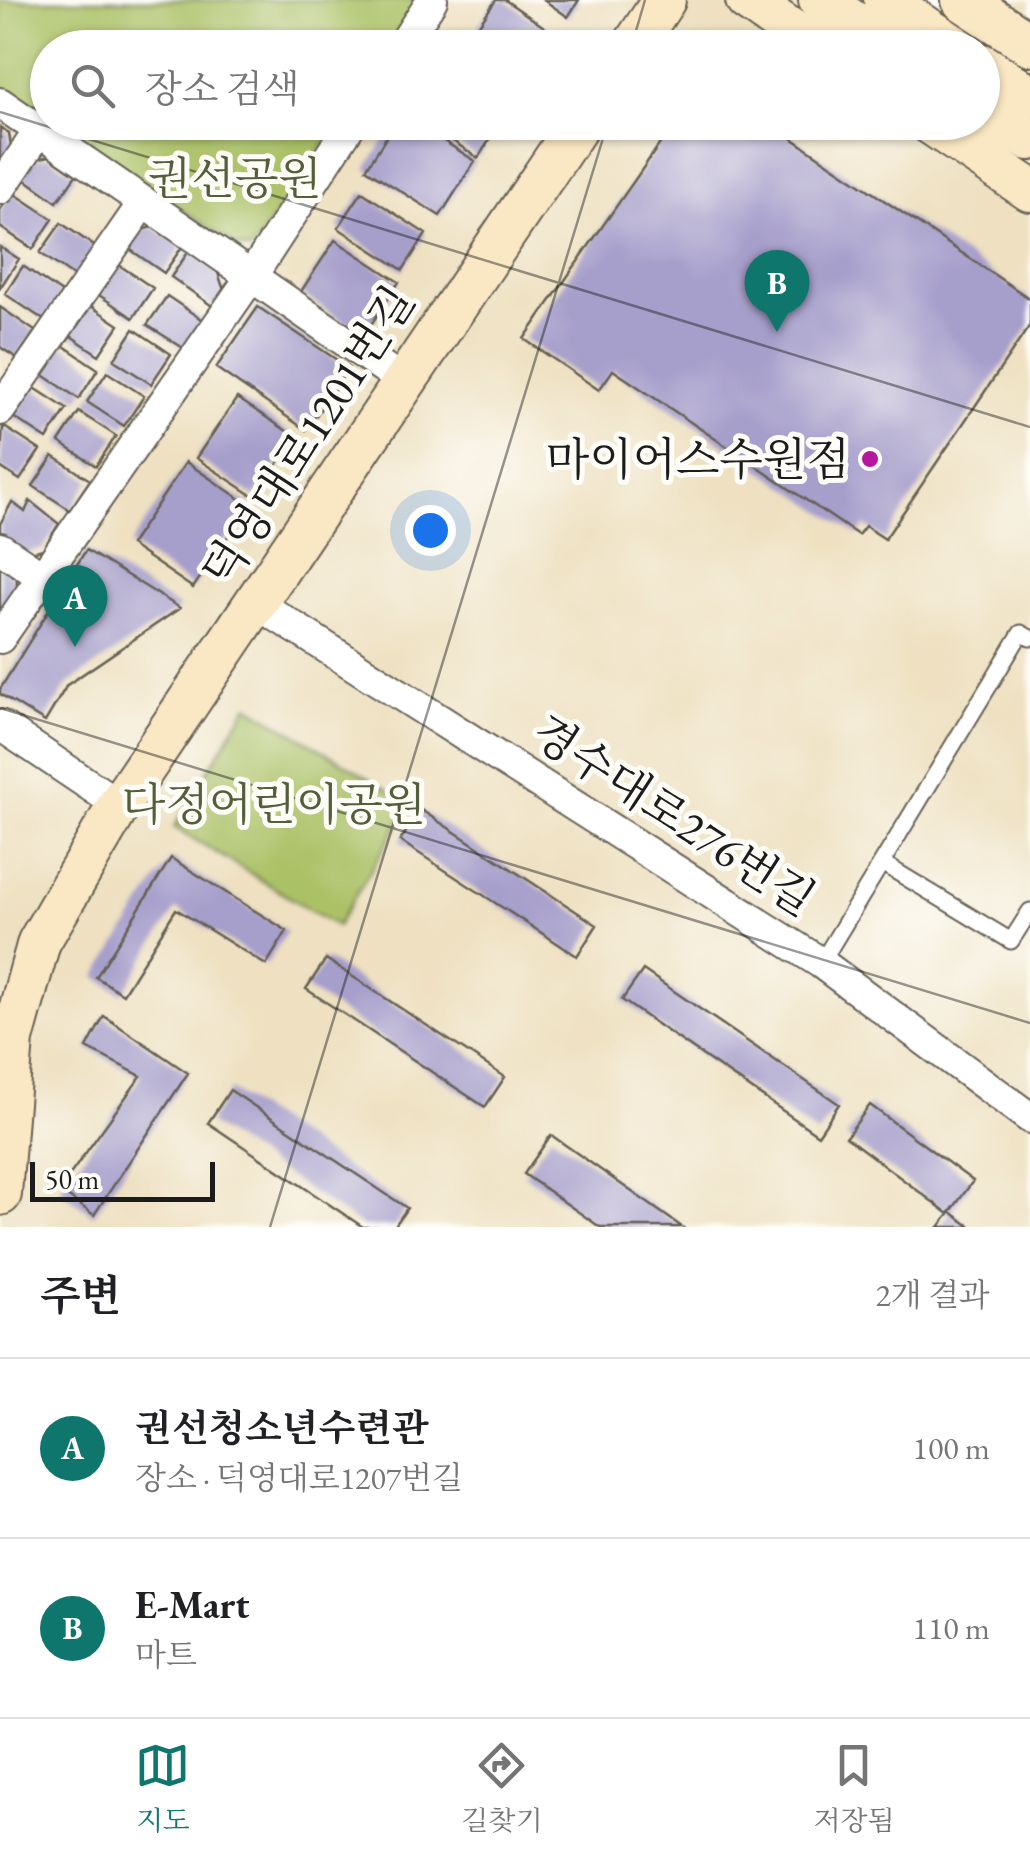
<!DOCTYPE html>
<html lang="ko">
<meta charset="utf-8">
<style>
body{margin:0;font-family:"EB Garamond","Noto Serif KR",serif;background:#f6f6f6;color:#202124}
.scale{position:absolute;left:30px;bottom:25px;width:185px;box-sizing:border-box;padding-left:10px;border:5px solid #1c1c1c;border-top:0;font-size:28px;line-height:35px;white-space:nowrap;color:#1c1c1c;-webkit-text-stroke:8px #fdfcf7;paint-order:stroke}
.you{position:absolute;left:430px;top:530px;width:35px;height:35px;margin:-25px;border:8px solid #fff;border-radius:50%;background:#1a73e8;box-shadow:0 0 0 15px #1a73e833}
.badge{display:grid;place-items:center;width:65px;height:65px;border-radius:50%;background:#0f766e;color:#fff;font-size:32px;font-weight:700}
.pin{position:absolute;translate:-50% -82px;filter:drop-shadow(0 2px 5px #0008)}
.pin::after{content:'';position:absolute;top:52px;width:35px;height:30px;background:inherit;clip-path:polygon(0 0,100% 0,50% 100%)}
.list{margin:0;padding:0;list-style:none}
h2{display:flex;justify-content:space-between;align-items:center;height:130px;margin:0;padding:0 40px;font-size:42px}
h2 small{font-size:32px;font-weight:400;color:#757577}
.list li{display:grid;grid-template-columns:65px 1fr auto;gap:30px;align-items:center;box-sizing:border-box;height:180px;padding:0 40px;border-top:2px solid #e0e0e0}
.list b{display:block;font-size:38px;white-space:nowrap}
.list p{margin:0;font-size:32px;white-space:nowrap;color:#757577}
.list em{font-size:32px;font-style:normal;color:#757577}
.icon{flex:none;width:55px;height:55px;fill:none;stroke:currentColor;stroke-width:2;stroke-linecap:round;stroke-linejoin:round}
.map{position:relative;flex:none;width:1030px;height:1227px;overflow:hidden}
.search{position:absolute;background:#fff;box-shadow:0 2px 8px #0004;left:30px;right:30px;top:30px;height:110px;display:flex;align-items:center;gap:25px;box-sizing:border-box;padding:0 35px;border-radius:55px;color:#757577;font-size:38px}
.sheet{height:490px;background:#fff}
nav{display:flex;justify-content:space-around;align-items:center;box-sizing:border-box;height:140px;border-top:2px solid #e0e0e0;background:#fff;font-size:28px;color:#757577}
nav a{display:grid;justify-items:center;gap:5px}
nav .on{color:#0f766e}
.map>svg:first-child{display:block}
.green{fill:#abc166;stroke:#646e41;stroke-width:2.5}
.building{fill:#a69ecb}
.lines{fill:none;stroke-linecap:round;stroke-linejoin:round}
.lane-casing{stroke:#666155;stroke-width:19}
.street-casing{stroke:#666155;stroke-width:34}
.secondary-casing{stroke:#666155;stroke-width:46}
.lane{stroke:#fff;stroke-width:15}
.street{stroke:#fff;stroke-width:30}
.secondary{stroke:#fae7c3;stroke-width:42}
.ticks{fill:none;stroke:#1c1c1c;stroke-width:2.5;stroke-opacity:0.45}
.poi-dot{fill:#b5179e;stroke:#fdfcf7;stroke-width:4}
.labels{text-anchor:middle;stroke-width:10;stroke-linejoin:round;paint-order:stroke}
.park-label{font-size:45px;fill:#555e3a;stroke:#fdfcf7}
.street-label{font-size:45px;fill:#1c1c1c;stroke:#fdfcf7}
.poi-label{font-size:45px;fill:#1c1c1c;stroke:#fdfcf7;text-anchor:end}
</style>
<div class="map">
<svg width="1030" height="1227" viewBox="0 0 1030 1227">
<rect width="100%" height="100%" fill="#fdfcf7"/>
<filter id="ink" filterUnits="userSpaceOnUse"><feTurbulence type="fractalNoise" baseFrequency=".01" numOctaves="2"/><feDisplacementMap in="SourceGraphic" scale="20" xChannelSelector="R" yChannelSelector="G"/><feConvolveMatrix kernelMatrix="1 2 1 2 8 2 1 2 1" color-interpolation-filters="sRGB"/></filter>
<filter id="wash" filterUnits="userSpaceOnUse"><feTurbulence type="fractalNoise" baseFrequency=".0048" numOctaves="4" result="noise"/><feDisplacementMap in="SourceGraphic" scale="40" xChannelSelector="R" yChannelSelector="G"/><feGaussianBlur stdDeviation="2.25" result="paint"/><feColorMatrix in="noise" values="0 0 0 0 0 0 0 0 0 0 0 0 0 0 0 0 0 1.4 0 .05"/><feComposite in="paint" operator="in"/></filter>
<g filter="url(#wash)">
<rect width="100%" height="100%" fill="#eee0c0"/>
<!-- green -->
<path class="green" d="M0,0H419L388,47L48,48L47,119L0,87Z
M53,123H339L251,250L238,247Z
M248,705L411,804L337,926L174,827Z"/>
<g id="blocks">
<!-- building -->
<path class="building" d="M496,0H505L560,38L553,48H510L478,26Z
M544,0H579L568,17Z
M402,122H414L475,161L440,216L366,169L392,128Z
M425,122H501L478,158Z
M675,122H768L1030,299V325L885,539L865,526L858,535L613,370L599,390L524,339Z
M0,127L9,133L12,152L4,164L0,162Z
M49,156L76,175L57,202L19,175L29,161Z
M12,192L53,219L33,249L0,227V210Z
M362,192L426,234L403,270L338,228Z
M61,223L97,248L76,278L40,253Z
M153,227L182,247L164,273L125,246L135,232Z
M335,240L399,282L364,335L300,293Z
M0,247L19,259L0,288Z
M189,251L217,270L225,293L215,308L171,277Z
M116,263L153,288L133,318L96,293Z
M23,266L62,293L44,320L5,294Z
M167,296L204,321L185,349L147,325Z
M82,300L119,325L99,355L62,330Z
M0,307L35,331L17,358L0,347Z
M258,307L349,368L306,430L216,368Z
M134,329L171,354L151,384L114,360Z
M61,344L98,369L79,399L42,374Z
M107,372L144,396L124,426L87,402Z
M30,385L67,409L47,439L10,415Z
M237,398L296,437L255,497L196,458Z
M79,412L116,436L96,466L59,442Z
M3,426L40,450L20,480L0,467Z
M53,456L90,480L70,510L33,486Z
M186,462L249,505L193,588L130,545Z
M30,501L59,524L43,549L24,554L0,540V524L12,502L25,512Z
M86,550L180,608L67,685L45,722L0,694V689Z
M0,566L17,579V602L0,616Z
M421,810L597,925L577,956L400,841Z
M171,858L287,931L266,965L176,909L123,994L96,977Z
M326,959L505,1077L485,1107L306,989Z
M643,970L839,1104L818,1135L622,1000Z
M104,1016L188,1073L94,1215L59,1190L141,1076L87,1048Z
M230,1090L407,1208L394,1227H363L208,1123Z
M870,1105L973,1181L949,1214L846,1137Z
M551,1135L682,1227H600L524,1174Z
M951,1212L971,1227H939Z"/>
</g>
</g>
<g filter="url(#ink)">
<use href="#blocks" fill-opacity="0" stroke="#666155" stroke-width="2.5"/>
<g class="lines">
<defs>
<path id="lane" d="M882,863L1011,941L1030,911
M821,963L1021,633L1030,638"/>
<path id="street" d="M401,48L432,0
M0,103L403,381
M0,189L39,131
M0,410L144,202
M0,548L43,577
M258,604L821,963L1030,1118
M0,638L251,277L352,122
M0,725L119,805"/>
<path id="secondary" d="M747,0L817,48
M820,0L892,48
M885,0L956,48
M963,0L1030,44
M632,48L664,0
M982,65L1030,96
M982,108L1030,139
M929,122L1030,190
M0,1194L12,1039L39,942L119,805L580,122"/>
</defs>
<!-- lane casing -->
<use href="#lane" class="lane-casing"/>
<!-- street casing -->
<use href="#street" class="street-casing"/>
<!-- secondary casing -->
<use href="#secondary" class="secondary-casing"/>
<!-- lane -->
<use href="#lane" class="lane"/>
<!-- street -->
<use href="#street" class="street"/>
<!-- secondary -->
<use href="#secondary" class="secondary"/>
</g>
</g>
<!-- ticks -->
<path class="ticks" d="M631,48L645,0M0,112L1030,427M0,708L1030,1023M270,1227L608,122"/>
<!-- markers -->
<circle class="poi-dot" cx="870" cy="459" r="10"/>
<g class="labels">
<!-- park labels -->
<g class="park-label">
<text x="235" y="194">권선공원</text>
<text x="274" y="820">다정어린이공원</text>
</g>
<!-- street labels -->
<g class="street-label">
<text transform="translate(308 436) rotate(-57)" y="16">덕영대로1201번길</text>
<text transform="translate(674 815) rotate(33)" y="16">경수대로276번길</text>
</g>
<!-- poi labels -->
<g class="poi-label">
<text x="850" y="475">마이어스수원점</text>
</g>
</g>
</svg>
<div class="scale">50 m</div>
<div class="you"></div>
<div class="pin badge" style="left:75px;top:647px">A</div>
<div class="pin badge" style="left:777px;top:332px">B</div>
<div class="search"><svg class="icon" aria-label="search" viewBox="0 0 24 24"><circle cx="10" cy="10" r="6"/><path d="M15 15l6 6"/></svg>장소 검색</div>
</div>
<section class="sheet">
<h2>주변<small>2개 결과</small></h2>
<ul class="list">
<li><span class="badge">A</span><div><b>권선청소년수련관</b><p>장소 · 덕영대로1207번길</p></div><em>100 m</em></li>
<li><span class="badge">B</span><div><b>E-Mart</b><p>마트</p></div><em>110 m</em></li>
</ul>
</section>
<nav>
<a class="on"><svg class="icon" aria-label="map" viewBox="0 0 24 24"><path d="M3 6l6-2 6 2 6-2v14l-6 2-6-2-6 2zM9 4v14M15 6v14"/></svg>지도</a>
<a><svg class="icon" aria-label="directions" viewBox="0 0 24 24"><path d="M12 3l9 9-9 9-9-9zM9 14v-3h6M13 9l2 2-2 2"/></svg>길찾기</a>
<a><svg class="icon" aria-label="saved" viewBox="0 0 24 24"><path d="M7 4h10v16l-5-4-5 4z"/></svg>저장됨</a>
</nav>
